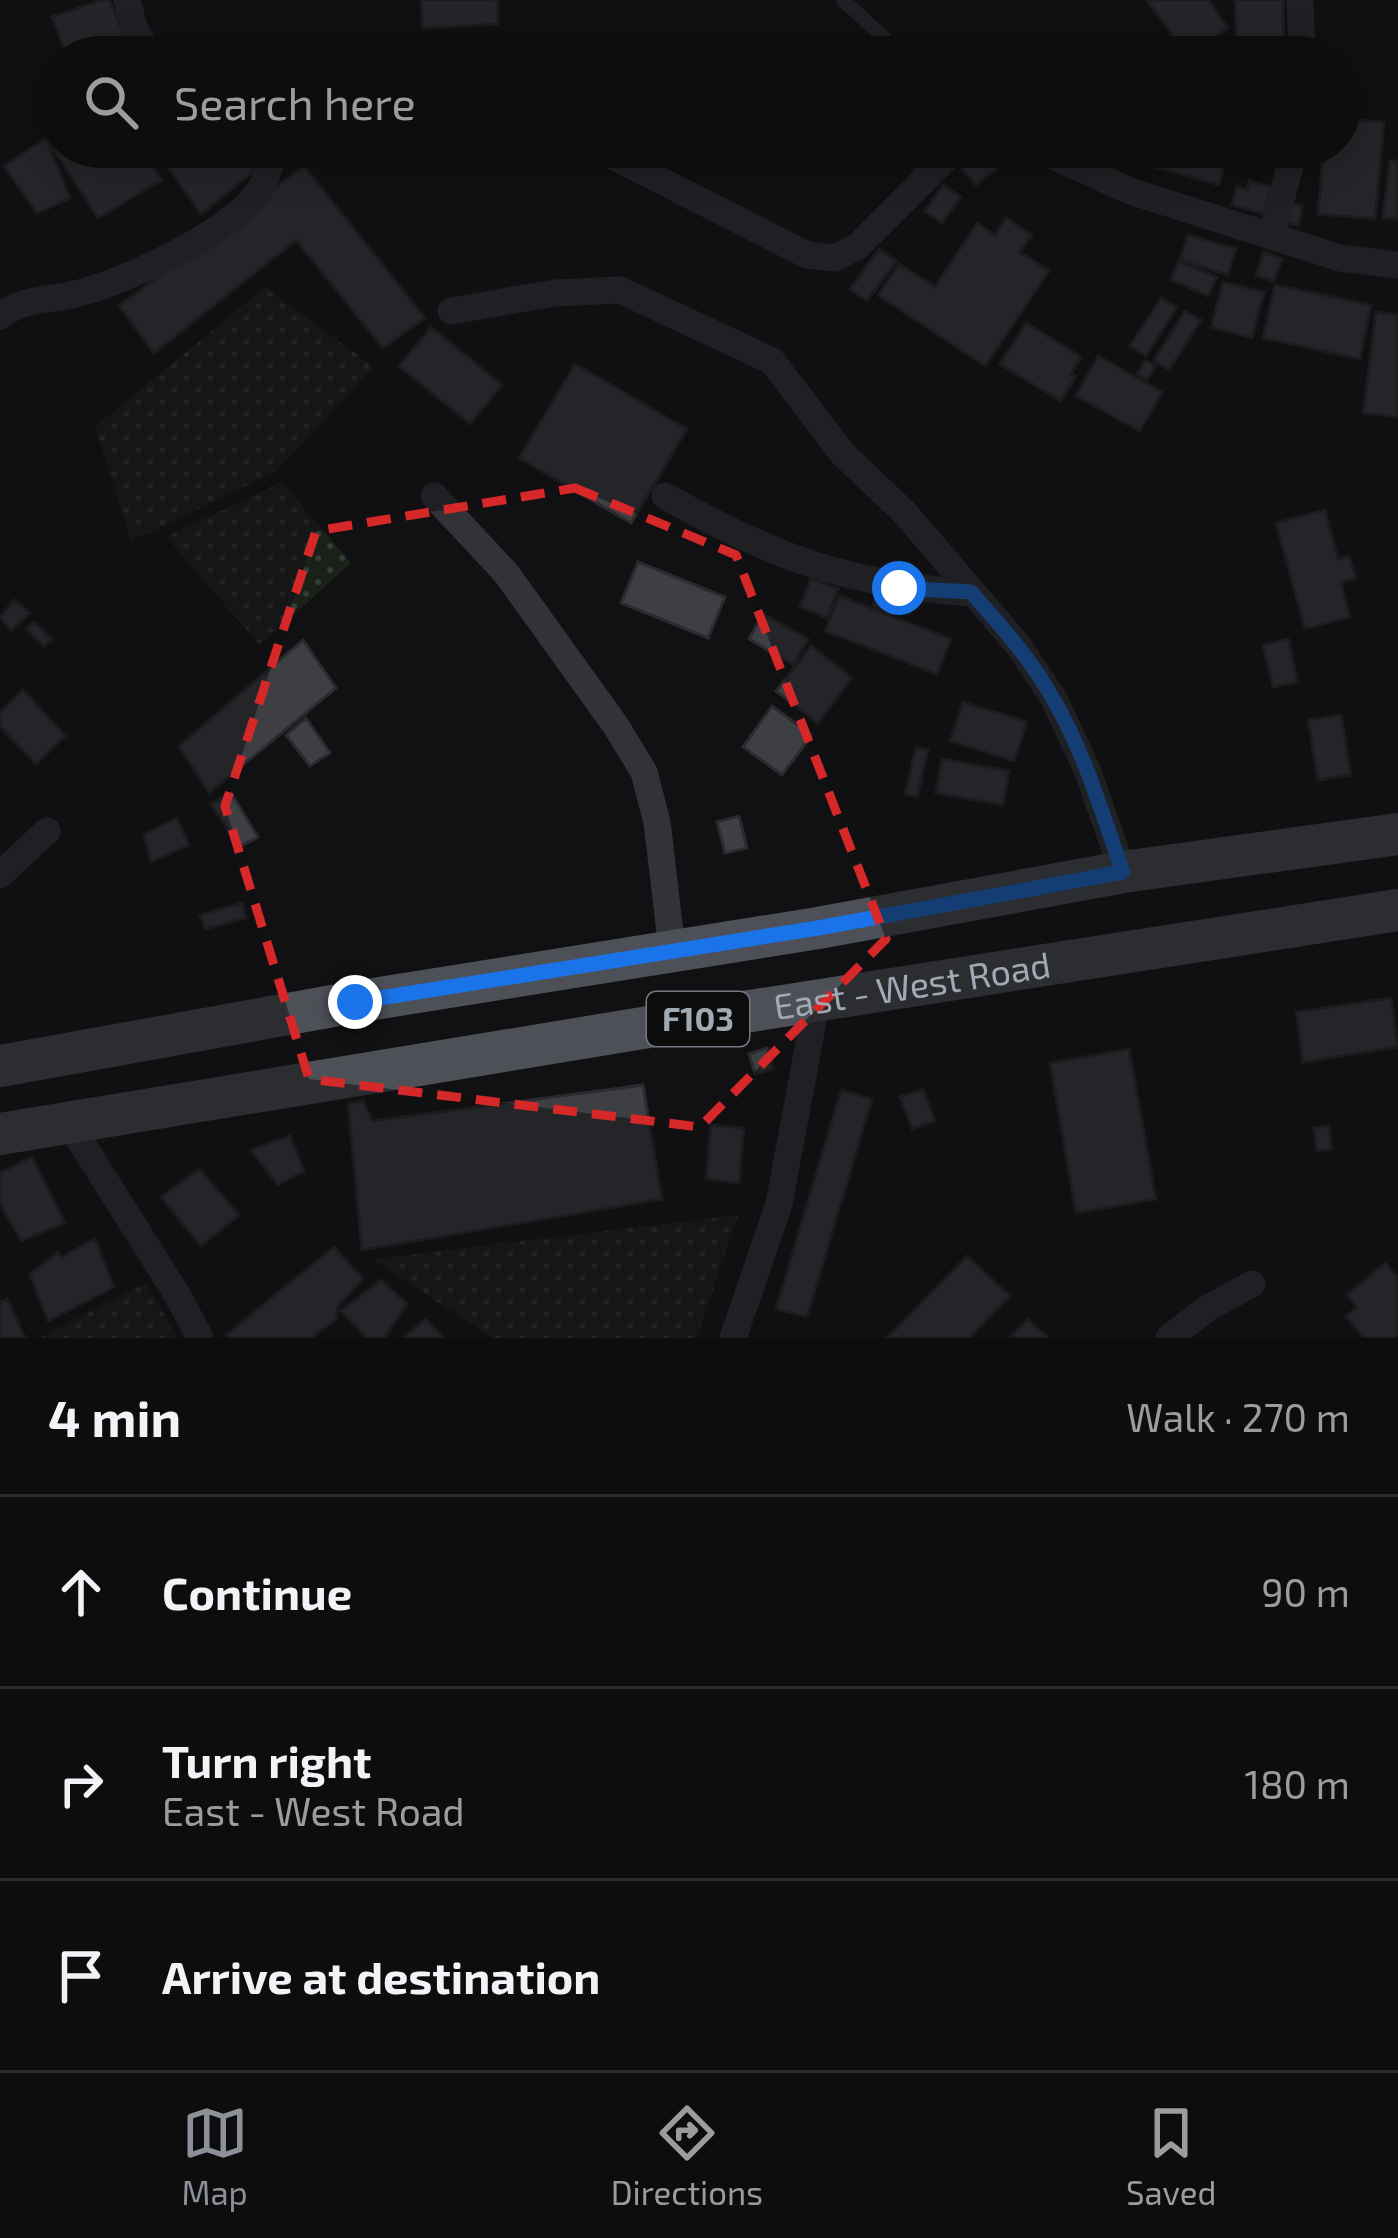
<!DOCTYPE html>
<meta charset="utf-8">
<style>
body{margin:0;font-family:"Exo 2",sans-serif;background:#161617;color:#f1f3f6}
.stop{position:absolute;width:36px;height:36px;margin:-27px;border:9px solid #1a73e8;border-radius:50%;background:#fff}
.stop.end{background:#1a73e8;border-color:#fff;box-shadow:0 3px 12px #0008}
.list{margin:0;padding:0;list-style:none}
h2{display:flex;justify-content:space-between;align-items:center;height:156px;margin:0;padding:0 48px;font-size:51px}
h2 small{font-size:39px;font-weight:400;color:#9a9c9e}
.list li{display:grid;grid-template-columns:78px 1fr auto;gap:36px;align-items:center;box-sizing:border-box;height:192px;padding:0 48px;border-top:3px solid #2d2d2e}
.list b{display:block;font-size:45px;white-space:nowrap}
.list p{margin:0;font-size:39px;white-space:nowrap;color:#9a9c9e}
.list em{font-size:39px;font-style:normal;color:#9a9c9e}
.icon{flex:none;width:66px;height:66px;fill:none;stroke:currentColor;stroke-width:2;stroke-linecap:round;stroke-linejoin:round}
.map{position:relative;flex:none;width:1398px;height:1338px;overflow:hidden}
.search{position:absolute;background:#0d0d0e;box-shadow:0 6px 30px #0003;left:36px;right:36px;top:36px;height:132px;display:flex;align-items:center;gap:30px;box-sizing:border-box;padding:0 42px;border-radius:66px;color:#9a9c9e;font-size:45px}
.sheet{height:732px;background:#0d0d0e}
nav{display:flex;justify-content:space-around;align-items:center;box-sizing:border-box;height:168px;border-top:3px solid #2d2d2e;background:#0d0d0e;font-size:33px;color:#9a9c9e}
nav a{display:grid;justify-items:center;gap:6px}
nav .on{color:#8c9099}
.map>svg:first-child{display:block}
.grass{fill:url(#grass-dots)}
.building{fill:#3d3f43;stroke:#2b2b2f;stroke-width:3}
.lines{fill:none;stroke-linecap:round;stroke-linejoin:round}
.lane{stroke:#313338;stroke-width:14}
.street{stroke:#313338;stroke-width:27}
.primary{stroke:#4d5157;stroke-width:42}
.route{stroke:#1a73e8;stroke-width:15}
.marked{fill:none;stroke:#d62828;stroke-width:9;stroke-dasharray:24 15;stroke-linejoin:round}
.labels{text-anchor:middle;stroke-width:9;stroke-linejoin:round;paint-order:stroke}
.shield{fill:#0c0c0d;stroke:#747a83;stroke-width:3}
.shield-label{font-size:33px;font-weight:bold;fill:#a1a9b5}
.street-label{font-size:36px;fill:#a1a9b5;stroke:#0c0c0d}
</style>
<div class="map">
<svg width="1398" height="1338" viewBox="0 0 1398 1338">
<defs>
<pattern id="grass-dots" width="8" height="8" patternUnits="userSpaceOnUse" patternTransform="scale(3)"><rect width="8" height="8" fill="#192119"/><path d="M2 2h.1M6 6h.1" fill="none" stroke="#373e38" stroke-width="1.8" stroke-linecap="round"/></pattern>
</defs>
<rect width="100%" height="100%" fill="#111113"/>
<!-- grass -->
<path class="grass" d="M265,287L374,367L277,471L131,541L95,427Z
M282,482L351,563L260,645L166,537Z
M738,1215L697,1338H493L372,1259Z
M146,1283L178,1338H39Z"/>
<!-- building -->
<path class="building" d="M101,0H109L128,44L67,57L52,17Z
M421,0H497L498,24L423,28Z
M1147,0H1208L1228,28L1188,57Z
M1235,0H1283L1284,57H1237Z
M468,46L489,57H461Z
M1099,46L1129,57H1095Z
M1341,119L1384,122L1375,219L1318,214L1324,147H1341Z
M57,133V147H110L118,157L139,147L162,180L98,218L46,138Z
M46,138L70,198L37,213L4,166Z
M153,147H240L254,171L201,214Z
M900,147H938L916,171L895,152Z
M990,147L1009,158L976,185L962,169Z
M1137,147H1229L1219,185L1133,161Z
M1390,161H1398V219L1383,218Z
M304,166L425,318L383,348L296,240L154,353L119,306Z
M1249,181L1271,187L1264,214L1232,205L1237,187L1247,190Z
M943,185L961,197L942,223L925,211Z
M1289,203L1302,205L1299,225L1286,223Z
M1006,218L1032,235L1020,252L1049,271L985,366L878,295L899,264L935,287L977,223L995,235Z
M1188,235L1236,249L1228,275L1180,260Z
M879,249L896,261L867,301L850,289Z
M1264,252L1282,259L1274,281L1256,275Z
M1179,261L1217,277L1208,296L1171,280Z
M1223,282L1264,292L1252,338L1211,327Z
M1275,285L1371,305L1360,359L1263,338Z
M1161,298L1177,307L1146,356L1130,346Z
M1185,311L1201,320L1169,370L1154,360Z
M1376,312L1398,315V417L1363,413Z
M1026,323L1081,357L1071,374L1076,376L1061,401L1000,364Z
M431,327L502,385L470,424L399,366Z
M1098,356L1162,392L1140,431L1076,396Z
M1145,360L1156,366L1147,380L1137,374Z
M575,364L687,429L631,523L519,458Z
M1325,510L1338,559L1349,556L1356,578L1341,582L1350,617L1305,629L1276,523Z
M638,562L725,597L708,638L621,603Z
M811,578L838,589L827,618L800,607Z
M839,596L951,639L937,674L825,631Z
M877,596L897,604L893,613L873,605Z
M14,600L30,613L11,630L0,617Z
M763,614L808,639L793,665L749,639Z
M34,622L52,640L44,646L26,629Z
M1288,639L1298,682L1273,687L1263,645Z
M303,640L336,688L209,793L179,746Z
M811,646L852,678L818,723L776,691Z
M23,690L65,736L36,764L0,726V712Z
M963,702L1027,722L1014,761L950,741Z
M772,706L812,735L782,775L743,747Z
M1341,715L1351,775L1318,780L1308,720Z
M306,718L330,753L310,766L286,735Z
M916,747L928,750L917,797L905,794Z
M942,759L1009,771L1003,805L936,793Z
M231,793L258,837L239,847L211,804Z
M739,816L747,848L725,853L717,822Z
M177,818L189,845L151,862L144,834Z
M242,903L246,918L205,929L200,915Z
M1391,998L1398,1047L1303,1062L1296,1012Z
M767,1048L773,1069L755,1074L749,1054Z
M1129,1049L1156,1199L1076,1213L1050,1063Z
M643,1085L662,1199L362,1250L348,1104L363,1101L372,1121Z
M923,1089L935,1121L912,1129L900,1097Z
M841,1090L872,1099L807,1317L776,1309Z
M711,1125L744,1128L739,1183L706,1179Z
M1329,1126L1331,1149L1317,1151L1314,1128Z
M290,1136L304,1171L278,1185L251,1150Z
M32,1157L65,1223L21,1241L0,1203V1173Z
M199,1169L239,1215L201,1246L161,1197Z
M95,1239L114,1287L48,1321L30,1274L58,1252L62,1257Z
M334,1247L363,1279L338,1306L336,1319L311,1338H228L226,1335Z
M967,1256L1010,1296L969,1338H887Z
M1385,1263L1398,1278V1334L1393,1338H1364L1346,1317L1357,1307L1347,1295Z
M381,1280L407,1304L384,1338H367L341,1311Z
M7,1299L25,1338H0V1302Z
M425,1319L444,1338H403Z
M1028,1319L1048,1338H1010Z"/>
<g class="lines">
<!-- lane -->
<path class="lane" d="M843,0L905,57"/>
<!-- street -->
<path class="street" d="M127,0L134,27L150,57
M1300,0L1302,57
M386,57H389
M595,147L807,255L835,258L858,246L957,147
M1033,147L1130,191L1340,258L1398,265
M1272,234L1295,147
M451,311L555,293L620,290L772,361L843,454L905,513L1018,645L1054,699L1088,772L1123,872
M0,316C27,296 48,302 79,293C127,281 231,232 259,191C267,179 271,161 275,147
M434,496L506,573L616,726L644,772L657,822L672,949
M665,496C773,557 846,584 971,593
M0,875L47,831
M69,1123L178,1296L200,1338
M733,1338L779,1204L817,1000
M1169,1338L1208,1308L1252,1284"/>
<!-- primary -->
<g class="primary">
<path d="M0,1066L355,1002L818,928L1123,872L1398,834"/>
<path id="s1" d="M0,1134L667,1024L1398,910"/>
</g>
</g>
<g class="lines">
<!-- route -->
<path class="route" d="M355,1002L818,928L1123,872C1102,813 1084,751 1052,697C1030,658 1001,626 971,592L899,588"/>
</g>
<!-- marked area -->
<path d="M0 0H1398V1338H0ZM575,488L736,555L886,939L700,1127L309,1079L225,806L316,531Z" fill="#111113" fill-opacity=".55" fill-rule="evenodd"/>
<path class="marked" d="M575,488L736,555L886,939L700,1127L309,1079L225,806L316,531Z"/>
<g class="labels">
<!-- shield labels -->
<rect class="shield" x="647" y="992" width="102" height="54" rx="9"/>
<g class="shield-label">
<text x="698" y="1031">F103</text>
</g>
<!-- street labels -->
<g class="street-label">
<text dy="13" stroke="none"><textPath href="#s1" startOffset="924">East - West Road</textPath></text>
</g>
</g>
</svg>
<div class="stop" style="left:899px;top:588px"></div>
<div class="stop end" style="left:355px;top:1002px"></div>
<div class="search"><svg class="icon" aria-label="search" viewBox="0 0 24 24"><circle cx="10" cy="10" r="6"/><path d="M15 15l6 6"/></svg>Search here</div>
</div>
<section class="sheet">
<h2>4 min<small>Walk · 270 m</small></h2>
<ul class="list">
<li><svg class="icon" aria-label="ahead" viewBox="0 0 24 24"><path d="M12 20V5M6 11l6-6 6 6"/></svg><div><b>Continue</b></div><em>90 m</em></li>
<li><svg class="icon" aria-label="right" viewBox="0 0 24 24"><path d="M7 20v-9h11M14 6l5 5-5 5"/></svg><div><b>Turn right</b><p>East - West Road</p></div><em>180 m</em></li>
<li><svg class="icon" aria-label="arrive" viewBox="0 0 24 24"><path d="M6 21V4h12l-3 4 3 4H6"/></svg><div><b>Arrive at destination</b></div></li>
</ul>
</section>
<nav>
<a class="on"><svg class="icon" aria-label="map" viewBox="0 0 24 24"><path d="M3 6l6-2 6 2 6-2v14l-6 2-6-2-6 2zM9 4v14M15 6v14"/></svg>Map</a>
<a><svg class="icon" aria-label="directions" viewBox="0 0 24 24"><path d="M12 3l9 9-9 9-9-9zM9 14v-3h6M13 9l2 2-2 2"/></svg>Directions</a>
<a><svg class="icon" aria-label="saved" viewBox="0 0 24 24"><path d="M7 4h10v16l-5-4-5 4z"/></svg>Saved</a>
</nav>
